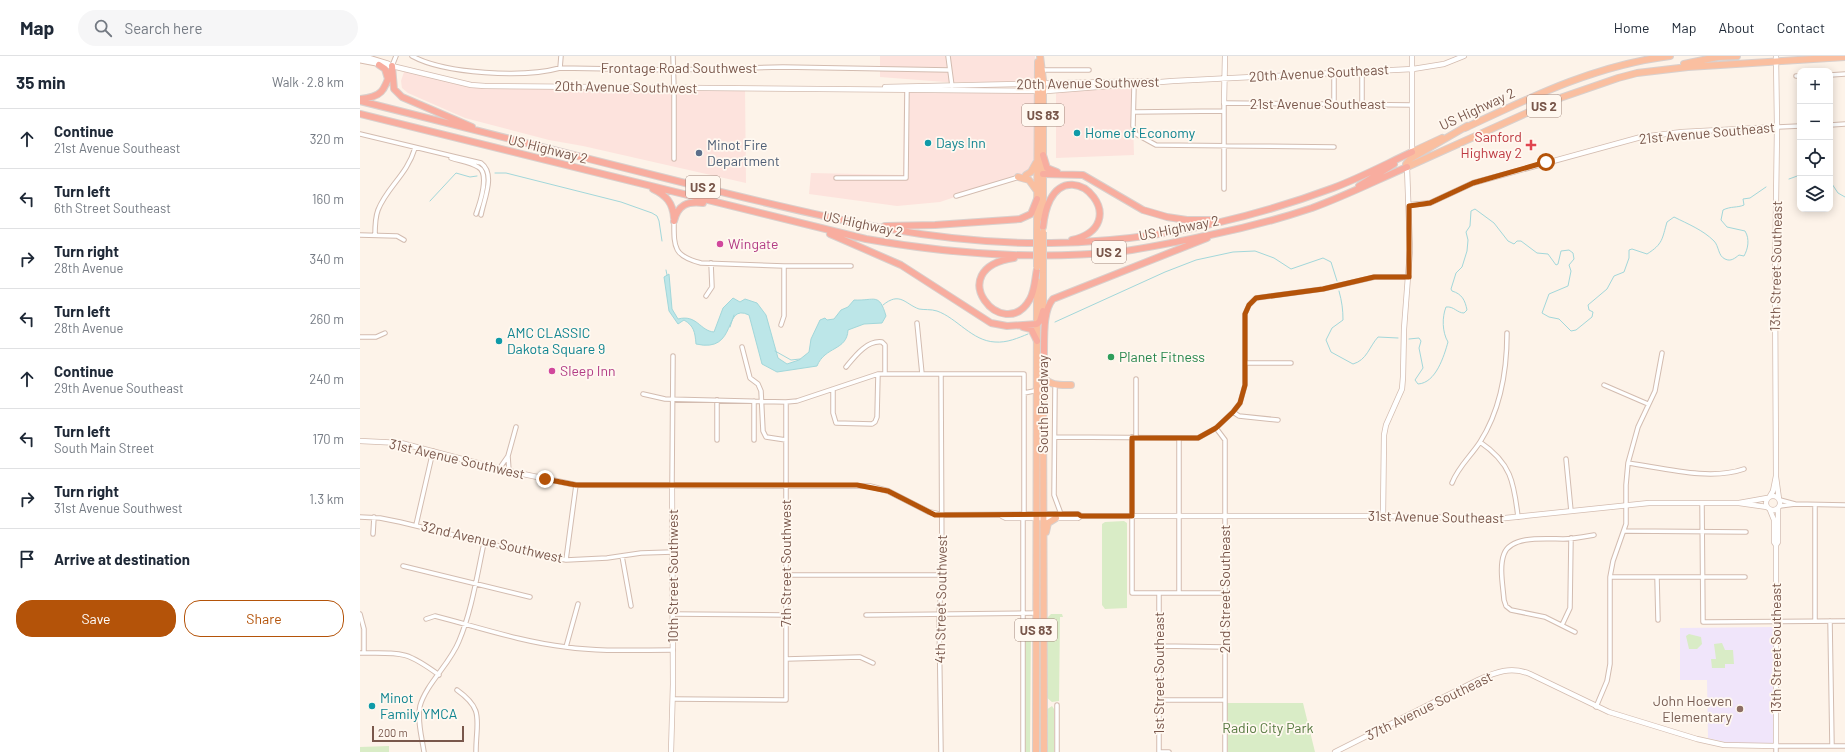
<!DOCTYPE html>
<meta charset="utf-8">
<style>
body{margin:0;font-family:Barlow,sans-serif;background:#f6f6f7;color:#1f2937}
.controls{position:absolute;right:12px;top:12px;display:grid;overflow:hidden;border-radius:8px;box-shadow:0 2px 10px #0003}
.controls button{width:36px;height:36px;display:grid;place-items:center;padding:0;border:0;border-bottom:1px solid #e0e1e3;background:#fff;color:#1f2937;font:20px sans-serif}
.scale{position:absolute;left:12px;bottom:10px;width:92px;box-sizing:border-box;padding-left:4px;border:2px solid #79574b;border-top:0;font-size:11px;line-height:14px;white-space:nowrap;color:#79574b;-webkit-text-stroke:3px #fff8f0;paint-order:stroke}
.stop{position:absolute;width:12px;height:12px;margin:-9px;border:3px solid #b45309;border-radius:50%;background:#fff}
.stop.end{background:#b45309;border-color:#fff;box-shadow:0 1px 4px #0008}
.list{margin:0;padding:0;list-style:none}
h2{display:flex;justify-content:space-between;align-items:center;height:52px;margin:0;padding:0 16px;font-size:17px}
h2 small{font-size:13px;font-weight:400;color:#747a83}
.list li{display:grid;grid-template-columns:26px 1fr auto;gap:12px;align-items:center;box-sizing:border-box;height:60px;padding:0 16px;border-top:1px solid #e0e1e3}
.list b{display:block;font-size:15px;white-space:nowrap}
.list p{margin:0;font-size:13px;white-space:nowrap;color:#747a83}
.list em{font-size:13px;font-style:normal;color:#747a83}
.actions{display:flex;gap:8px;padding:12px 16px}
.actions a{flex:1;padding:9px 0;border:1px solid #b45309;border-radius:16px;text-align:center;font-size:14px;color:#b45309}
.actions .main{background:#b45309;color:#fff}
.icon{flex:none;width:22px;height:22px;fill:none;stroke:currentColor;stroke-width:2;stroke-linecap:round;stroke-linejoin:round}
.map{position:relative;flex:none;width:1485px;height:696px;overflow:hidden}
header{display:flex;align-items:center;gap:24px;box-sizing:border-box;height:56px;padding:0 20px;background:#fff;border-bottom:1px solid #e0e1e3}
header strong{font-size:19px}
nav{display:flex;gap:22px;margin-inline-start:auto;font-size:14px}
.search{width:280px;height:36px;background:#f6f6f7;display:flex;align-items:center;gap:10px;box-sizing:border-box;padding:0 14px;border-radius:22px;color:#747a83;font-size:15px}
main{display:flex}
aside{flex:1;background:#fff}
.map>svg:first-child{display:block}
.commercial{fill:#fde3dd}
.education{fill:#f0e5fa}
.green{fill:#d9ecc6}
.water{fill:#bce6e8;stroke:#a2d7da}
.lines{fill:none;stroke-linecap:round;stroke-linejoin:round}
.stream{stroke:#a2d7da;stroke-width:1}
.minor-casing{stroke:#d3bcb0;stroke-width:5.5}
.tertiary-casing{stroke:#d3bcb0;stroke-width:6}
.secondary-casing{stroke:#d6bbad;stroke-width:7}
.trunk-casing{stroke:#d9d0cd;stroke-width:8}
.motorway-casing{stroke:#d9d0cd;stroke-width:8}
.minor{stroke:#fff;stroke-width:3.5}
.tertiary{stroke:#fff;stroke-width:4.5}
.secondary{stroke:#fff;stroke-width:5}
.trunk{stroke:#fabfa0;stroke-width:6}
.motorway{stroke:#f8ad9f;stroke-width:6}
.trunk-bridge-casing{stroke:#d9d0cd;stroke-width:8;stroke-linecap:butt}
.trunk-bridge{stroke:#fabfa0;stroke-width:6}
.route{stroke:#b45309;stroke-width:5}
.culture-dot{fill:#0f9aa8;stroke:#fff8f0;stroke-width:1.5}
.health-dot{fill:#e0444e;stroke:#fff8f0;stroke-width:1.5}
.service-dot{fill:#5c6f8a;stroke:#fff8f0;stroke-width:1.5}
.hotel-dot{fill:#d1479c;stroke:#fff8f0;stroke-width:1.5}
.leisure-dot{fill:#2e9e5b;stroke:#fff8f0;stroke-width:1.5}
.education-dot{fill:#8d6e63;stroke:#fff8f0;stroke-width:1.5}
.labels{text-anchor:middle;stroke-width:3.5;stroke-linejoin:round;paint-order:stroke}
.shield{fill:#fff8f0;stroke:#a1877c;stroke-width:1}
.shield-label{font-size:13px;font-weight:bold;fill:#79574b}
.street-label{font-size:14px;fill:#79574b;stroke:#fff8f0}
.culture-label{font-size:14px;fill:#0d838f;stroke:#fff8f0;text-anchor:start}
.health-label{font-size:14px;fill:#be3a42;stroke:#fff8f0;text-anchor:end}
.service-label{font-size:14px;fill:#4e5e75;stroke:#fff8f0;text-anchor:start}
.hotel-label{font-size:14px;fill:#b23c85;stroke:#fff8f0;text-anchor:start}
.leisure-label{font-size:14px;fill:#27864d;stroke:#fff8f0;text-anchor:start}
.education-label{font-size:14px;fill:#785e54;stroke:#fff8f0;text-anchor:end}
.park-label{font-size:14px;fill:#577940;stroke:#fff8f0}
</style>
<header>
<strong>Map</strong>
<div class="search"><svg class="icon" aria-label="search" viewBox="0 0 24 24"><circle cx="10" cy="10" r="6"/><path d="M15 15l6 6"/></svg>Search here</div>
<nav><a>Home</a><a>Map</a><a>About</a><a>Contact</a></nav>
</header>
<main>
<aside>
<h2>35 min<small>Walk · 2.8 km</small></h2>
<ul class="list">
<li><svg class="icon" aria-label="ahead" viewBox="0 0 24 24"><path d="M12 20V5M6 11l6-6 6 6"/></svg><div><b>Continue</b><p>21st Avenue Southeast</p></div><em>320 m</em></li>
<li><svg class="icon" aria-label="left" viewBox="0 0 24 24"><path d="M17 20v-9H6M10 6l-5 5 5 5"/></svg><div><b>Turn left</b><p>6th Street Southeast</p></div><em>160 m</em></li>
<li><svg class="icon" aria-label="right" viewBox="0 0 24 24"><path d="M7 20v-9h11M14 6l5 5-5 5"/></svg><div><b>Turn right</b><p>28th Avenue</p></div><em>340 m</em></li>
<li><svg class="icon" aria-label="left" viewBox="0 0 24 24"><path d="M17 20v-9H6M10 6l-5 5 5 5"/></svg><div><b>Turn left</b><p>28th Avenue</p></div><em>260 m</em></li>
<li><svg class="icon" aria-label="ahead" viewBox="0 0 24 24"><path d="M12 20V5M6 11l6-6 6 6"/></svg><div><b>Continue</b><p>29th Avenue Southeast</p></div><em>240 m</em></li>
<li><svg class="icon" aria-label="left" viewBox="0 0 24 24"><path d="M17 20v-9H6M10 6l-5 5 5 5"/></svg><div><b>Turn left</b><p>South Main Street</p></div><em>170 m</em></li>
<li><svg class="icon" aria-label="right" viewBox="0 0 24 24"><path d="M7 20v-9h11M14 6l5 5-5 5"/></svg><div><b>Turn right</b><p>31st Avenue Southwest</p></div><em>1.3 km</em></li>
<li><svg class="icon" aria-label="arrive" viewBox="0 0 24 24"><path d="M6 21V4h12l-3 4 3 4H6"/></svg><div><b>Arrive at destination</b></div></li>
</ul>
<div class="actions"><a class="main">Save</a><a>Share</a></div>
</aside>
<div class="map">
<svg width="1485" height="696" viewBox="0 0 1485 696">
<rect width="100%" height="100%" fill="#fdf3e9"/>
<!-- commercial -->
<path class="commercial" d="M520,0H675L674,26H585L520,21Z
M45,13L110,29L385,32L386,127L223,90L189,84L105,62L48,37L42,32L41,25Z
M772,31L774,99L696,102V36Z
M544,36L676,37L675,101L669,114L660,119L580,146L537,150L449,138L451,117L543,119Z"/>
<!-- education -->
<path class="education" d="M1413,571V687H1368L1348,682L1347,624H1320V572Z"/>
<!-- green -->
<path class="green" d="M764,465L767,467V552L745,553L742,549V468L745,466Z
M691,558H702L703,561H700L699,645L692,646L686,641V563Z
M665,563L671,564L670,696H665Z
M1329,578L1341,581L1342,588L1337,593H1329L1326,580Z
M1362,587L1365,594H1373L1374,608H1365V603V612H1352L1351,603H1356L1354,588Z
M867,647H943L955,696H868Z
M692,650L694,653V696H687L686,654Z
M29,690V696H0V691Z"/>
<!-- water -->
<path class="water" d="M309,218L312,253L318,263C337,258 340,275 354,276L363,252L373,242L380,246L385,243L397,247L406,259L418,302L427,308L439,304L449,296L451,283L460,264L465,262L467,264L474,263L481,254L488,251L494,244C515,245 519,236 526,260L522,267L504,268L488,274C487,295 465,290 457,310L417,316L402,308L389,259C362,246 379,298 336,288C335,276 334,270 324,264L318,268L309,255L304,221Z"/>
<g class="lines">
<!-- stream -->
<path class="stream" d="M135,117H146L261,146L292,157L297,160L299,165L302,185
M1429,123L1440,119
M1470,125L1478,137L1485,141
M70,145L96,117L110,121L117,120
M306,214L307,219
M979,235C982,246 983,254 983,264L972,272L966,284L971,296L993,308C1007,304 1009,291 1018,281L1038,282
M523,249C540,235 545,248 559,253C564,254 571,253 577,255C597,262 612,285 635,286C647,287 658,282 668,278
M695,266L805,216L836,204L873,196L895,195L914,202L931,213L963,202L971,206L977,225
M370,271L374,259
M1049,283L1059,282L1061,285L1059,292L1063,312L1055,324L1058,328C1076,327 1084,300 1088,286C1082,276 1082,261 1086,251C1094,250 1097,257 1104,257L1107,254C1105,244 1102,238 1092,235L1091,233L1096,217L1102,211L1107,195L1108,184L1106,176L1110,170L1111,155L1115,153L1134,167L1148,185L1154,188L1157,185H1161L1177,197L1188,198L1196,209L1198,208L1201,195L1209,194L1213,197L1214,203L1209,209L1211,215L1208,230L1189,238L1182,257L1189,261L1199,263L1211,275L1216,274L1232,261L1233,256L1229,254L1228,249L1247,233L1254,220L1264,216L1269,202V194L1272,193L1287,198C1303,188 1302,183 1307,166L1314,161C1328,168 1343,174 1354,185C1359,190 1358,200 1365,203C1371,206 1375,202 1379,199L1384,200C1388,193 1390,183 1385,175L1367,171L1361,164L1363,154C1371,150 1377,152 1384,149L1383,143L1390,142L1406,131
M415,295L431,304L440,303"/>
<defs>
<path id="minor" d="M52,0C85,18 164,22 200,12L313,14L423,11L589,14
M313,0L314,32V103
M588,0L592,30
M32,10L36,0
M200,12L201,0
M682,14H729
M1002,15V48
M1470,19L1485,18
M1436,20H1440
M774,30L773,70L776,78L796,89L974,91
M974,48V16
M774,56L864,55
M1470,69L1485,68
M1417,71L1440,70
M0,78L121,107C136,118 124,143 121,159
M91,102C100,105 110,106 118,111C130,117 120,147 116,158
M476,122H546L547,33
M864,133V47L1052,49
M596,140L659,121
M314,165C314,191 313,200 341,207L424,210H491
M0,179L37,180L44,184
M15,179C15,171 15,162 18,154C27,131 47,119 55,92
M346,240L352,231L351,207
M557,267L562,318
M421,269L424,260V210
M0,281H16L25,277
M382,291L390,322L398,328L401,335L403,375L406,381L426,384
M885,307H931
M486,311C495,300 507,284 522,286L525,289V318
M776,323V381
M1244,329L1288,348
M695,332L694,439L701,458
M473,333V357L476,367L512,368L515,366L517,361L518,318
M664,337L684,333
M283,338L305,343L426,346L437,345L518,318H664V458
M357,344V384
M873,356L880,347L885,329V258L889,249L896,242L963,233L1015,221H1049
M856,372L865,384V696
M695,381L838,382L856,372L873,356L879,360L918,364
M772,381V537H865
M819,382V537
M394,384V345
M1120,386C1151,407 1154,426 1158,461
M1206,403L1211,455
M1268,407C1303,412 1350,425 1384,413
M139,413L148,400
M149,415L148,400L156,371
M1092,427C1098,411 1111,400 1120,386C1141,353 1147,315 1147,277
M312,429L313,300
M1420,444L1435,448
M1342,447L1343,566L1485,565
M1455,449V565
M1420,450L1435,448L1485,449
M0,461L20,462L40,466L164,496L206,504L247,502L281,497L313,496
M56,469L73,395
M1265,475L1386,476
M13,478L14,461
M262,500L271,550
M206,504L216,429
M43,510L170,541
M426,519H582
M1250,521H1385
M1297,521L1298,564
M0,558L4,573V597
M313,558L426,559
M506,559L676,557
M66,563L75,560C118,571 162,586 206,591C241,596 277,594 313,594
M1470,565L1472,690
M1202,569L1210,552L1211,482
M1215,576L1185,561L1151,554L1146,550L1144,544C1143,530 1139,511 1144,498C1151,479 1187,483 1203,483C1213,483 1223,481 1234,479
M799,590L865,591
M206,591L218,548
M0,597C41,597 45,594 79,619
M426,603L500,601L513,607
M97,634C125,654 116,664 116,696
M313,643L426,644V346
M799,644H865
M697,649V696
M1236,651L1247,625L1250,608V521L1253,505L1266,468V429L1268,407L1278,371L1295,335L1302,297
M64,696C62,682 57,665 60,650C66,628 90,608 99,585C112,554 117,519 124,487
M581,696L579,558L582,522L581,318
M663,696V462
M799,696V537
M799,696H809
M1416,696V690H1485"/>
<path id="tertiary" d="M1052,0V96
M32,10L111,29L125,30L687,35L813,25L1053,13L1084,8L1104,0
M525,31L795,25
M864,47L865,0
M1049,149L1070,147L1113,127L1281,81L1322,76L1417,71
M0,385L41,387L144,414L216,429L509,430L528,435L569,456L582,459L718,458L721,460H1023L1136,463L1289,447H1379L1407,451
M1416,421L1419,443
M1406 447a7 7 0 1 1 14 0a7 7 0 1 1-14 0Z
M1410,440L1413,435L1416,420L1415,225L1417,71L1416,0
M1379,447L1407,442
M1410,454L1414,464V486L1416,489
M642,460L646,462H718L721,460
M1023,460L1024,379L1026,369L1042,333L1043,321L1044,273L1050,194L1047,111
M311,696L313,628L312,429
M975,696L1118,624C1136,616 1151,610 1170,618L1249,656L1337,683L1364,689L1416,690V489L1418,486V452"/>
<path id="secondary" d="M2,0L28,8
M0,4L32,10"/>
<path id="trunk" d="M680,0L683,24V163
M1324,8L1357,1L1377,0
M1107,70L1050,103L1046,108L1047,111L1200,42L1258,22L1277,17L1328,11L1485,1
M1105,72C1171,41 1236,9 1310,0
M1052,96L1082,82
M666,119L671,116L676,107
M658,121L669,124L677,135
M677,176L678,6
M683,214V259
M683,310L684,696
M684,321C689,330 701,329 711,329
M686,476L688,467L696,462
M676,696L677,225"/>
<path id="motorway" d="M19,9L25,13L28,23
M32,10L34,33L42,41L112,71
M0,43C22,41 24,35 31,15
M0,45C111,74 222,101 333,129C452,158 567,189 691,187C787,186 884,165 973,132C1000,122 1026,108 1052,96
M0,58L506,183C590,198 673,204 758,196C789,192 820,185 850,179C885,172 919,163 952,152C985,140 1015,125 1047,111
M683,99L687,112L697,116
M683,118L723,119L783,154L807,161L827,164H854
M999,130L1034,108
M293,133C306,139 313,147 314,162
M314,165C318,149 327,145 343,147
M525,170L575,169L660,163L671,158L677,143
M683,171C684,162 686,152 690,144C714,98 775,169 712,184
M470,178L541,209L631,267L647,270L677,268L680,265L683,255
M654,202C580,213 644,290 670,243C675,234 675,222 677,213
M663,271L671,273L677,285
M683,315C686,296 680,257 693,243L847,182"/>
</defs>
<!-- minor casing -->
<use href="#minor" class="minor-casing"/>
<!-- tertiary casing -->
<use href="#tertiary" class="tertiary-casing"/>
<!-- secondary casing -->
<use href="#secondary" class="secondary-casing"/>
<!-- trunk casing -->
<use href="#trunk" class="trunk-casing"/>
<!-- motorway casing -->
<use href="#motorway" class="motorway-casing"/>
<!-- minor -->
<use href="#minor" class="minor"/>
<!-- tertiary -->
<use href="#tertiary" class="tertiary"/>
<!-- secondary -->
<use href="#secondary" class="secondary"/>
<!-- trunk -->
<use href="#trunk" class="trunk"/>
<!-- motorway -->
<use href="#motorway" class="motorway"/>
<defs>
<path id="trunk-bridge" d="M683,176V214
M677,211V176"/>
</defs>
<!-- trunk-bridge casing -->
<use href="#trunk-bridge" class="trunk-bridge-casing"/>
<!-- trunk-bridge -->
<use href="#trunk-bridge" class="trunk-bridge"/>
</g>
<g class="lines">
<!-- route -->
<path class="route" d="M185,423L216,429H497L528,435L575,459L718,458L721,460H772V382H838L856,372L873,356L880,347L885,329V258L889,249L896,242L963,233L1014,221H1049V150L1070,147L1113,127L1186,106"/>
</g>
<!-- markers -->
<g class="culture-dot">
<circle cx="717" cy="77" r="4"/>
<circle cx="568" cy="87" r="4"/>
<circle cx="139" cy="285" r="4"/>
<circle cx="12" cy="650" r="4"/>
</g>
<path class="health-dot" d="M1169 83h4v4h4v4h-4v4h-4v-4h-4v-4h4z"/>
<circle class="service-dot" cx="339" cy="97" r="4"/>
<g class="hotel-dot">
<circle cx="360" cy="188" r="4"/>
<circle cx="192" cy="315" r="4"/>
</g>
<circle class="leisure-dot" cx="751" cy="301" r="4"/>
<circle class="education-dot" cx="1380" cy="653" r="4"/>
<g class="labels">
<!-- shield labels -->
<g class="shield">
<rect x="1167" y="39" width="34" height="22" rx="3"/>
<rect x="662" y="48" width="42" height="22" rx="3"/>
<rect x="326" y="120" width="34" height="22" rx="3"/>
<rect x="732" y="185" width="34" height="22" rx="3"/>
<rect x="655" y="563" width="42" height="22" rx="3"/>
</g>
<g class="shield-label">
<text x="1184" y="55">US 2</text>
<text x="683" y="64">US 83</text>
<text x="343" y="136">US 2</text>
<text x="749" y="201">US 2</text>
<text x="676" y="579">US 83</text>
</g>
<!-- street labels -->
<g class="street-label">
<text x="319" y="17">Frontage Road Southwest</text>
<text transform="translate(959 17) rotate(-3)" y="5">20th Avenue Southeast</text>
<text transform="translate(728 27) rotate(-1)" y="5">20th Avenue Southwest</text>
<text transform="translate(266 31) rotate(1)" y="5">20th Avenue Southwest</text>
<text x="958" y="53">21st Avenue Southeast</text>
<text transform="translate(1117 53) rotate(-25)" y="5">US Highway 2</text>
<text transform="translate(1347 77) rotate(-5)" y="5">21st Avenue Southeast</text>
<text transform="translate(188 93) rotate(14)" y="5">US Highway 2</text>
<text transform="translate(503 168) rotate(12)" y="5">US Highway 2</text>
<text transform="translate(819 172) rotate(-11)" y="5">US Highway 2</text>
<text transform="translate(1416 210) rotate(-89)" y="5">13th Street Southeast</text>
<text transform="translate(683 348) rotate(-90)" y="5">South Broadway</text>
<text transform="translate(97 403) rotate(13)" y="5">31st Avenue Southwest</text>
<text transform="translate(1076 461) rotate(1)" y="5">31st Avenue Southeast</text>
<text transform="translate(132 486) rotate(13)" y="5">32nd Avenue Southwest</text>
<text transform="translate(426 507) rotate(-90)" y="5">7th Street Southwest</text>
<text transform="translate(313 520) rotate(-90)" y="5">10th Street Southwest</text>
<text transform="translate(865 533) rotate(-90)" y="5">2nd Street Southeast</text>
<text transform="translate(581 543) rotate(-89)" y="5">4th Street Southwest</text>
<text transform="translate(1416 592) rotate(-90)" y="5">13th Street Southeast</text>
<text transform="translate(799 617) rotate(-90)" y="5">1st Street Southeast</text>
<text transform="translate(1069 650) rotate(-26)" y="5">37th Avenue Southeast</text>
</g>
<!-- culture labels -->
<g class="culture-label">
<text x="725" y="82">Home of Economy</text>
<text x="576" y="92">Days Inn</text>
<text x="147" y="282">AMC CLASSIC<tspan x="147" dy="16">Dakota Square 9</tspan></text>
<text x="20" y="647">Minot<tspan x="20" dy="16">Family YMCA</tspan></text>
</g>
<!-- health labels -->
<g class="health-label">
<text x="1162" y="86">Sanford<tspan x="1162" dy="16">Highway 2</tspan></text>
</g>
<!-- service labels -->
<g class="service-label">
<text x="347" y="94">Minot Fire<tspan x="347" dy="16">Department</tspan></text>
</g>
<!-- hotel labels -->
<g class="hotel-label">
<text x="368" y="193">Wingate</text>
<text x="200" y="320">Sleep Inn</text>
</g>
<!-- leisure labels -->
<g class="leisure-label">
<text x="759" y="306">Planet Fitness</text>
</g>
<!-- education labels -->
<g class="education-label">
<text x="1372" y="650">John Hoeven<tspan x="1372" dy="16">Elementary</tspan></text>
</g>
<!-- park labels -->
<g class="park-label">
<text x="908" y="677">Radio City Park</text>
</g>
</g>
</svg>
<div class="controls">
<button>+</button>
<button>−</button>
<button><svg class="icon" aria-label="locate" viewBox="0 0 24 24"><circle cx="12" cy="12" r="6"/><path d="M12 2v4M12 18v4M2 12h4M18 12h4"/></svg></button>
<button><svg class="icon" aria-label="layers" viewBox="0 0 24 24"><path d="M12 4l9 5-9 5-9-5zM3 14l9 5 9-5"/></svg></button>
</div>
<div class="scale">200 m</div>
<div class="stop" style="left:1186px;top:106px"></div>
<div class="stop end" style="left:185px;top:423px"></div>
</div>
</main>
